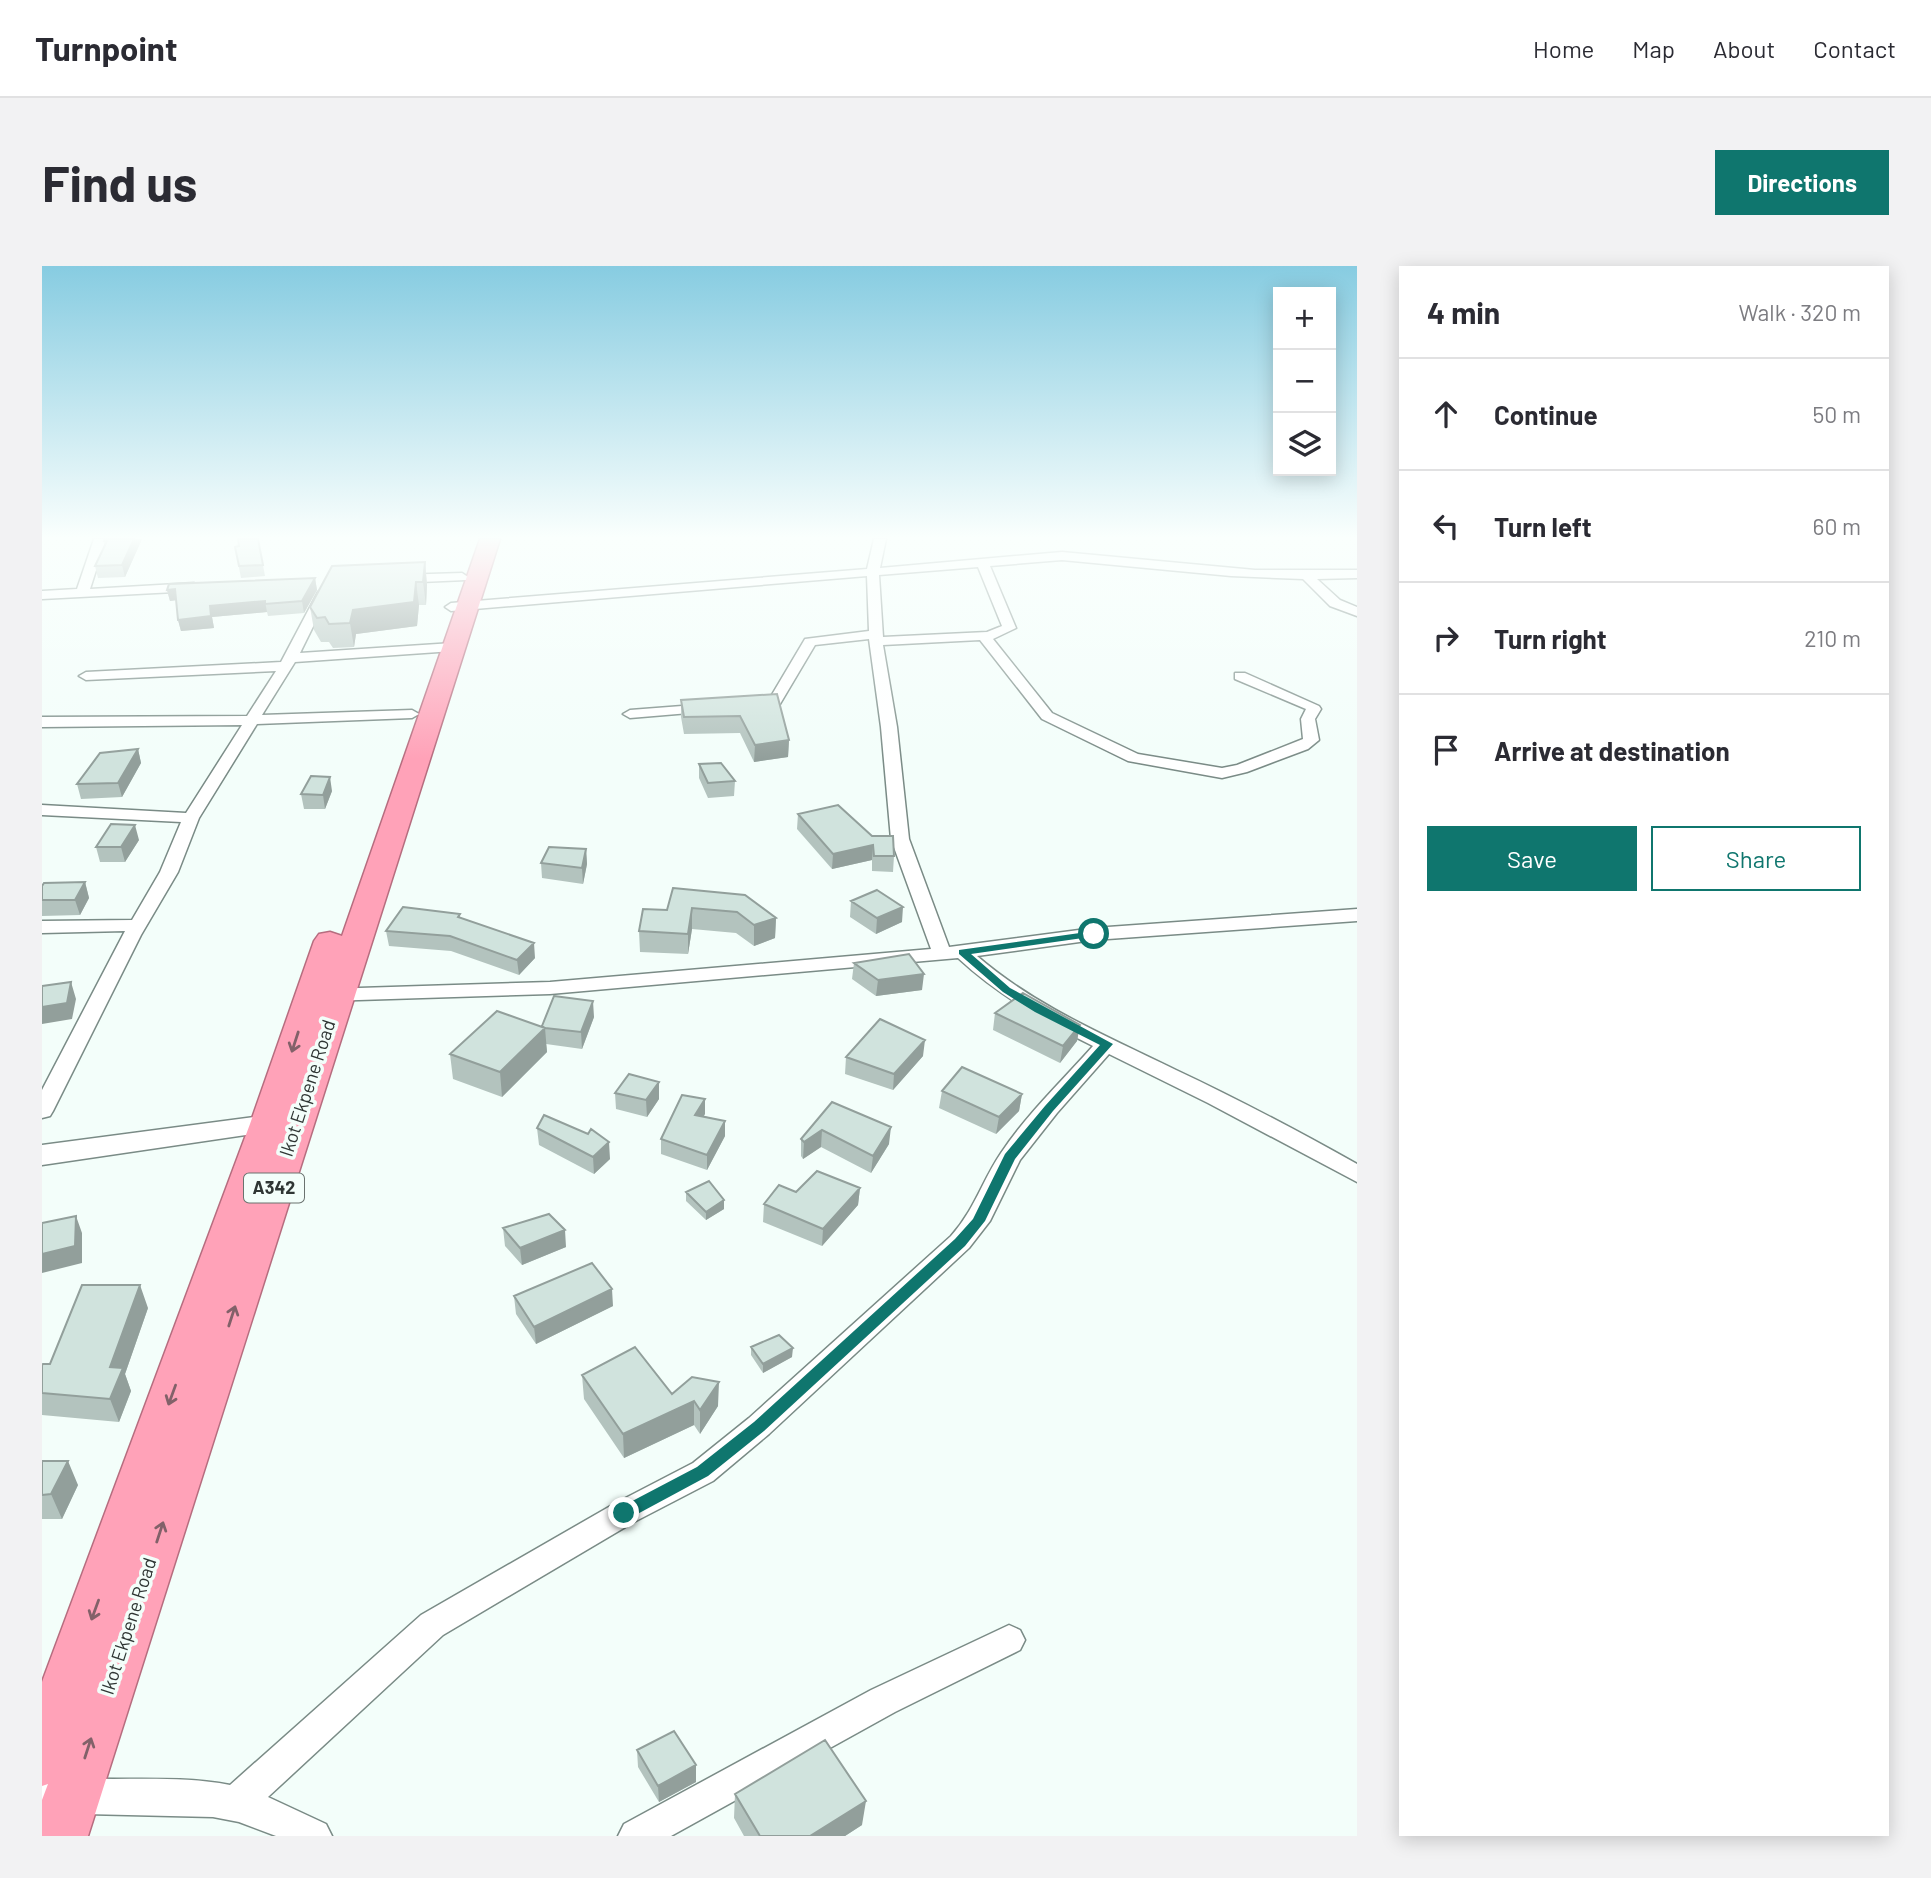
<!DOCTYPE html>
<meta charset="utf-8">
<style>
body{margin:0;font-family:Barlow,sans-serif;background:#f2f2f3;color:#2b2b33}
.controls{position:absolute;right:21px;top:21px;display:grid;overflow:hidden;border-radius:0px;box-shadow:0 4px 18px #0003}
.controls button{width:63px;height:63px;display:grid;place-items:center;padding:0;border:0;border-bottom:2px solid #e1e1e2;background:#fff;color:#2b2b33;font:35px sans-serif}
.stop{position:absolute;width:21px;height:21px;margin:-16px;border:5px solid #0f766e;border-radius:50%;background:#fff}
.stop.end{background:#0f766e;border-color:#fff;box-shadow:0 2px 7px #0008}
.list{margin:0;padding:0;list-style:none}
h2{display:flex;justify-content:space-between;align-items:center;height:91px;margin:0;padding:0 28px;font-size:30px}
h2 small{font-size:23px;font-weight:400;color:#7c7c81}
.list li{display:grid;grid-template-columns:46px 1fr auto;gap:21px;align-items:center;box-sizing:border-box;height:112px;padding:0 28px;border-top:2px solid #e1e1e2}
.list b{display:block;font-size:26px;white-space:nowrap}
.list em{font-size:23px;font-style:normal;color:#7c7c81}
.actions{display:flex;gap:14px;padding:21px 28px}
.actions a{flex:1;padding:16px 0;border:2px solid #0f766e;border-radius:0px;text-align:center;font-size:24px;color:#0f766e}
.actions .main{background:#0f766e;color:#fff}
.icon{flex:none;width:38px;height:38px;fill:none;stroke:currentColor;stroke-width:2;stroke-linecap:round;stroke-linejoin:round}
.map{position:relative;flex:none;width:1315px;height:1570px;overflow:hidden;border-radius:0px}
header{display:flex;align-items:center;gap:42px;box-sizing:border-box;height:98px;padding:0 35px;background:#fff;border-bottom:2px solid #e1e1e2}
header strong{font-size:33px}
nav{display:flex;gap:38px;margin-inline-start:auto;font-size:24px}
.intro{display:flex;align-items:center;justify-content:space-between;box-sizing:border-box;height:168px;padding:0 42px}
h1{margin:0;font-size:49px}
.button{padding:18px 32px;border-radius:0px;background:#0f766e;color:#fff;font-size:24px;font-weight:700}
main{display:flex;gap:42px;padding:0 42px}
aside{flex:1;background:#fff;border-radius:0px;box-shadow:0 4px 18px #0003}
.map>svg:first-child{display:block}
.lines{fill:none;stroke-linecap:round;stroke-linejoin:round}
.minor-casing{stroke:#7a8b86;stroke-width:3}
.tertiary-casing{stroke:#7a8b86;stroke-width:3}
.trunk-casing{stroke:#b66d7f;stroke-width:3}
.minor{fill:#fff;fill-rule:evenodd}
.tertiary{fill:#fff;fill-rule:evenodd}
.trunk{fill:#ffa2b8;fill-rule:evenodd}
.wall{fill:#b3c3be}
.shaded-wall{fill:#929f9b}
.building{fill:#d0e3dd;stroke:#929f9b;stroke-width:2}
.oneway{stroke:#826169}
.route{fill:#0f766e}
.labels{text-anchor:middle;stroke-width:7;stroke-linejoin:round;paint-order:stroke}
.shield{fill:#f3fefa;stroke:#6a726f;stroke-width:2}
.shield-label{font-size:18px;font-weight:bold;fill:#2f3634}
.street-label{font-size:19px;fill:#2f3634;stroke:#f3fefa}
</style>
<header>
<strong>Turnpoint</strong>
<nav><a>Home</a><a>Map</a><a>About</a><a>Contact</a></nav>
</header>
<div class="intro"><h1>Find us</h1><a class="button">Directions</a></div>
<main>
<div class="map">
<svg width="1315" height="1570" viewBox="0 0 1315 1570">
<rect width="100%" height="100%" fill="#f3fefa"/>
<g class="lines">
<defs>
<path id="minor" d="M52,273H64L48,323L152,317L158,321L152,325L0,333V325L35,323Z
M832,273H844L838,302L1020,286L1213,304H1315V312L1275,313L1298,334L1315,341V350L1288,340L1261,313L1189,310L1020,294L948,300L974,362L951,373L1010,447L1096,488L1180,502L1195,499L1261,473L1259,453L1264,443L1193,413V407H1203L1277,440L1279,443L1273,453L1277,474L1266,483L1205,506L1180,512L1086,495L1000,453L938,374L841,379L855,461L867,573L907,681L1052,662L1315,643V655L1052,674L935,690C994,741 1065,770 1134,804C1196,833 1256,865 1315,898V916L1166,837L1067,788L1015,847L978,894L948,955L927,982L727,1168L671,1215L592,1256L401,1369L226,1531L284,1558L290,1570H234L197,1556L171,1551L43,1548L0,1543V1509C62,1518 126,1507 188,1519L379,1349L572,1238L651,1197L707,1152L909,970C933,943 940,915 959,887C985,848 1020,815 1051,780C1002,756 956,729 916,692L508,728L285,735L278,733L275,729L278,725L285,723L508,716L889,683L849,573L839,461L827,373L773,379L738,438L712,443L705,439L707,436L728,432L763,373L827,365L825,310L409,345L403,341L409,337L825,303ZM936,301L960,360L945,366L841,371L837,309Z
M420,307L426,311L424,314L356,317L350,313L356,309Z
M282,322L288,326L258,387L411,377L418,381L411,385L253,396L220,449L370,444L377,448L370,452L215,458L157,552L136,606L99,669L11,845L8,850L0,852V824L83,665L0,667V655L90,654L118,606L139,556L0,549V539L144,547L200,459L0,461V451L205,450L234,405L44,414L37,410L44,406L239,396L276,326Z
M666,438L671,439L673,442L671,445L588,452L581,448L588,444Z
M967,1359L978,1364L983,1374L978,1384L853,1446L629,1570H576L582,1558L829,1424Z"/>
<path id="tertiary" d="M227,849L237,852L241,858L237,864L0,899V879Z"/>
<path id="trunk" d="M438,273H458L46,1570H0V1534L6,1518L0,1520V1416L208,858L272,675L277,668L288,666L300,670Z"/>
</defs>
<!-- minor casing -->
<use href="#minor" class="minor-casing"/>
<!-- tertiary casing -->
<use href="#tertiary" class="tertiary-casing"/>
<!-- trunk casing -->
<use href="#trunk" class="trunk-casing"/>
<!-- minor -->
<use href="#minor" class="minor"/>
<!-- tertiary -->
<use href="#tertiary" class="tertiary"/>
<!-- trunk -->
<use href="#trunk" class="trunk"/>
</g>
<!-- wall -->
<path class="wall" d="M100,273L83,311L56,312L53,300L63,280L62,275Z
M216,273L223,310L199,312L193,281L197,280Z
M383,296L385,319L384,339H377L375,360L314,368L312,381L291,382L287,376H279L272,364L268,341Z
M273,312L275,324L262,347L226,350L225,346L170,351L172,362L139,365L136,354L134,334L128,335L125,324Z
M735,428L747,474L746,491L712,496L698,467L642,468L639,451V434Z
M96,483L99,497L80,531L39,533L35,518Z
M657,498L693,515L692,530L666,532L657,512Z
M290,525L283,543H262L259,528Z
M756,548L852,590L851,606L830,605V594L790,603L755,563Z
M97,574L83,596H58L54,581Z
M544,583L545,598L541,618L500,612L499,597Z
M43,616L47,632L38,649L0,650V620Z
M703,629L734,652L733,672L712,680L694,667L650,663L646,688L598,686L597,665L625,644Z
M809,635L860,656L834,668L808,651Z
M418,648V652L493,692L477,709L409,685L347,680L344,665Z
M812,697L880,724L834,730L810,713Z
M953,747L1038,759L1035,775L1018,797L951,764Z
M552,751L540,783L504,778L505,786L460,831L411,813L408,788L500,760Z
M881,790L851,824L803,808L804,791Z
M617,816V833L605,851L574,843L573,827Z
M900,825L980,828L977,845L954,868L897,842Z
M790,836L847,878L829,907L779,881L761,893L759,890V873Z
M663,848L662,850L683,855V870L665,904L619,888V873Z
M495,862L568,893L552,908L497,879Z
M818,922L816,939L780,980L721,956L722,938L754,926Z
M644,926L682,934V943L664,954L644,935Z
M461,962L524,981L480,999L463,980Z
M472,1030L571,1040L494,1078L474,1048Z
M106,1042L83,1108L89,1125L77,1156L0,1149V1099L8,1098Z
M709,1081L750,1091L721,1107L709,1089Z
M540,1109L630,1128L676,1140L658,1168L652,1159L582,1192L542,1133Z
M0,1195L36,1219L20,1253H0Z
M595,1484L654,1499V1516L617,1536L596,1501Z
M693,1528L820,1559L803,1570H702L692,1552Z"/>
<!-- shaded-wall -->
<path class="shaded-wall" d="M92,273H100L83,311L80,299Z
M383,296L385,319L384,339L381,316Z
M273,312L275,324L262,347L260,335Z
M374,316L377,339L375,360L314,368L312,381L308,357L311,344Z
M133,323L136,334L128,335L125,324Z
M223,335L225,346L170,351L172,362L139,365L136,354L168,340Z
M747,474L746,491L712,496L713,479Z
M96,483L99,497L80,531L76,517Z
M288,511L290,525L283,543L281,529Z
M93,559L97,574L83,596L79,581Z
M831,579L830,594L790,603L791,588Z
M544,583L545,598L541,618L540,602Z
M43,616L47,632L38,649L33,634Z
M861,641L860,656L834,668L835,652Z
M650,642V663L646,688V668Z
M734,652L733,672L712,680V659Z
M492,677L493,692L477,709L475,694Z
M882,708L880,724L834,730L836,714Z
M29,716L34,733L30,753L0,758V741Z
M551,735L552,751L540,783L539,766Z
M1038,759L1035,775L1018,797L1021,780Z
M503,762L505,786L460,831L458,806Z
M883,774L881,790L851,824L852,808Z
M617,816V833L605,851L604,834Z
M980,828L977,845L954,868L957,851Z
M663,833V848L653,863V849Z
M683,855V870L665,904V889Z
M849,861L847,878L829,907L831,890Z
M780,864L779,881L761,893L762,876Z
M567,876L568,893L552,908L551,891Z
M818,922L816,939L780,980L781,963Z
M682,934V943L664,954V946Z
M34,950L40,967V997L0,1007V988Z
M523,964L524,981L480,999L478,982Z
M98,1019L106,1042L83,1108L89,1125L77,1156L68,1133V1101Z
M570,1023L571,1040L494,1078L492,1061Z
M751,1082L750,1091L721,1107V1098Z
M677,1116L676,1140L658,1168V1144Z
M652,1135V1159L582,1192L581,1168Z
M26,1195L36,1219L20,1253L9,1228Z
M654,1499V1516L617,1536L616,1520Z
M824,1535L820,1559L803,1570H768Z"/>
<!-- building -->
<path class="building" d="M63,273H92L80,299L53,300L65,275H62Z
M196,273H216L221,299L197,300L193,281L197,280Z
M383,296L381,316H374L372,336L311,344L308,357L287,358L283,351L275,352L268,341L290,300Z
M273,312L260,335L223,338V335L168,340L169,350L136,354L133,323L125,324L127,318Z
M735,428L747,474L713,479L698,450L642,451L639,434Z
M96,483L76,517L35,518L58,487Z
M679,497L693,515L666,517L657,498Z
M269,510L288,511L281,529L259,528Z
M796,539L830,570H851L852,590H832L831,579L791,588L756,548Z
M69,558L93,559L79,581H54Z
M507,581L544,583L540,602L499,597Z
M43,616L33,634H0V620L2,617Z
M631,622L703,629L734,652L712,659L695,646L650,642L646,668L597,665L601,643L625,644Z
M835,624L861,641L835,652L809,635Z
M361,641L418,648L416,651L492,677L475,694L408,670L344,665Z
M867,688L882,708L836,714L812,697Z
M29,716L25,737L0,741V720Z
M981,727L1038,759L1021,780L953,747Z
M512,730L551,735L539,766L503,762L500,760Z
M455,745L503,762L458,806L408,788Z
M838,753L883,774L852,808L804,791Z
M920,801L980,828L957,851L900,825Z
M587,808L617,816L604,834L573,827Z
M640,829L663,833L653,849L683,855L665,889L619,873Z
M790,836L849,861L831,890L780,864L762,876L759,873Z
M502,849L546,868L549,863L567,876L551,891L495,862Z
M775,905L818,922L781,963L722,938L737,919L754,926Z
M667,915L682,934L664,946L644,926Z
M507,948L523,964L478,982L461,962Z
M34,950L33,980L0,988V957Z
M550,997L570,1023L492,1061L472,1030Z
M40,1019H98L68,1101L81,1102L68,1133L0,1127V1099L1,1098H8Z
M737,1069L751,1082L721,1098L709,1081Z
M593,1081L630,1128L650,1111L677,1116L658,1144L652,1135L581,1168L540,1109Z
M0,1195H26L9,1228L0,1229Z
M632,1465L654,1499L616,1520L595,1484Z
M783,1474L824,1535L768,1570H718L693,1528Z"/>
<!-- one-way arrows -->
<defs><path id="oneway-shaft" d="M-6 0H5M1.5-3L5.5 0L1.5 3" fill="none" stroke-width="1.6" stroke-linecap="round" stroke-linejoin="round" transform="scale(1.75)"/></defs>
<g class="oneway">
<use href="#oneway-shaft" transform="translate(253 776) rotate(108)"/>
<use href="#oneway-shaft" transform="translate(190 1050) rotate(-72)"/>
<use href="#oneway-shaft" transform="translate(130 1129) rotate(110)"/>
<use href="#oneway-shaft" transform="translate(118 1266) rotate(-72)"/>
<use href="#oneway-shaft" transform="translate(53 1344) rotate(110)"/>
<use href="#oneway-shaft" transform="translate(46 1482) rotate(-72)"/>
</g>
<!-- sky -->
<linearGradient id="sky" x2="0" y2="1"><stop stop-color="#87cce1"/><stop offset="0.55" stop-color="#fafffd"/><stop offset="1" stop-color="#fafffd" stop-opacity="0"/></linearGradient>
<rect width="1315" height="493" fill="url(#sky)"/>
<!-- route -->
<path class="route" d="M1052,665L1057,668L1055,670L929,688L968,722L1071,778L1011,845L973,893L943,955L923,980L722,1165L666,1210L588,1252H577L574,1247L577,1242L655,1201L712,1156L913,973L931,953L963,888L1003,840L1058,779L993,746L961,726L917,688V684Z"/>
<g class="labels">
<!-- shield labels -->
<rect class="shield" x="202" y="907.5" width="60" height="29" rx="5"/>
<g class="shield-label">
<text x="232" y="928">A342</text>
</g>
<!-- street labels -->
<g class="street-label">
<text transform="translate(265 822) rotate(-72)" y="7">Ikot Ekpene Road</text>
<text transform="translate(86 1360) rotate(-72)" y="7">Ikot Ekpene Road</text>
</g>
</g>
</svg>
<div class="controls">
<button>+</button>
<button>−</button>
<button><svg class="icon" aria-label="layers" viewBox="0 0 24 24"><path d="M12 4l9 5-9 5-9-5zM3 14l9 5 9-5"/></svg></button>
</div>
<div class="stop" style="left:1052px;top:668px"></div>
<div class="stop end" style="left:582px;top:1247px"></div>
</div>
<aside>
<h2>4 min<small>Walk · 320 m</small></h2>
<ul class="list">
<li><svg class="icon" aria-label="ahead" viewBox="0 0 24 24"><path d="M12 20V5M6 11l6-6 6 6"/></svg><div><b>Continue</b></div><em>50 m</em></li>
<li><svg class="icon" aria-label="left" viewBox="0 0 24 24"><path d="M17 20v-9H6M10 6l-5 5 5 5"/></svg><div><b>Turn left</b></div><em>60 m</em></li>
<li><svg class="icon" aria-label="right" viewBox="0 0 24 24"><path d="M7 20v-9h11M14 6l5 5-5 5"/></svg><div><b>Turn right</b></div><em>210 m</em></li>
<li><svg class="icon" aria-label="arrive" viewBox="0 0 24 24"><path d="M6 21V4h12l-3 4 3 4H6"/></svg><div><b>Arrive at destination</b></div></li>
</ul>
<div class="actions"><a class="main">Save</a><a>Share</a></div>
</aside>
</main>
